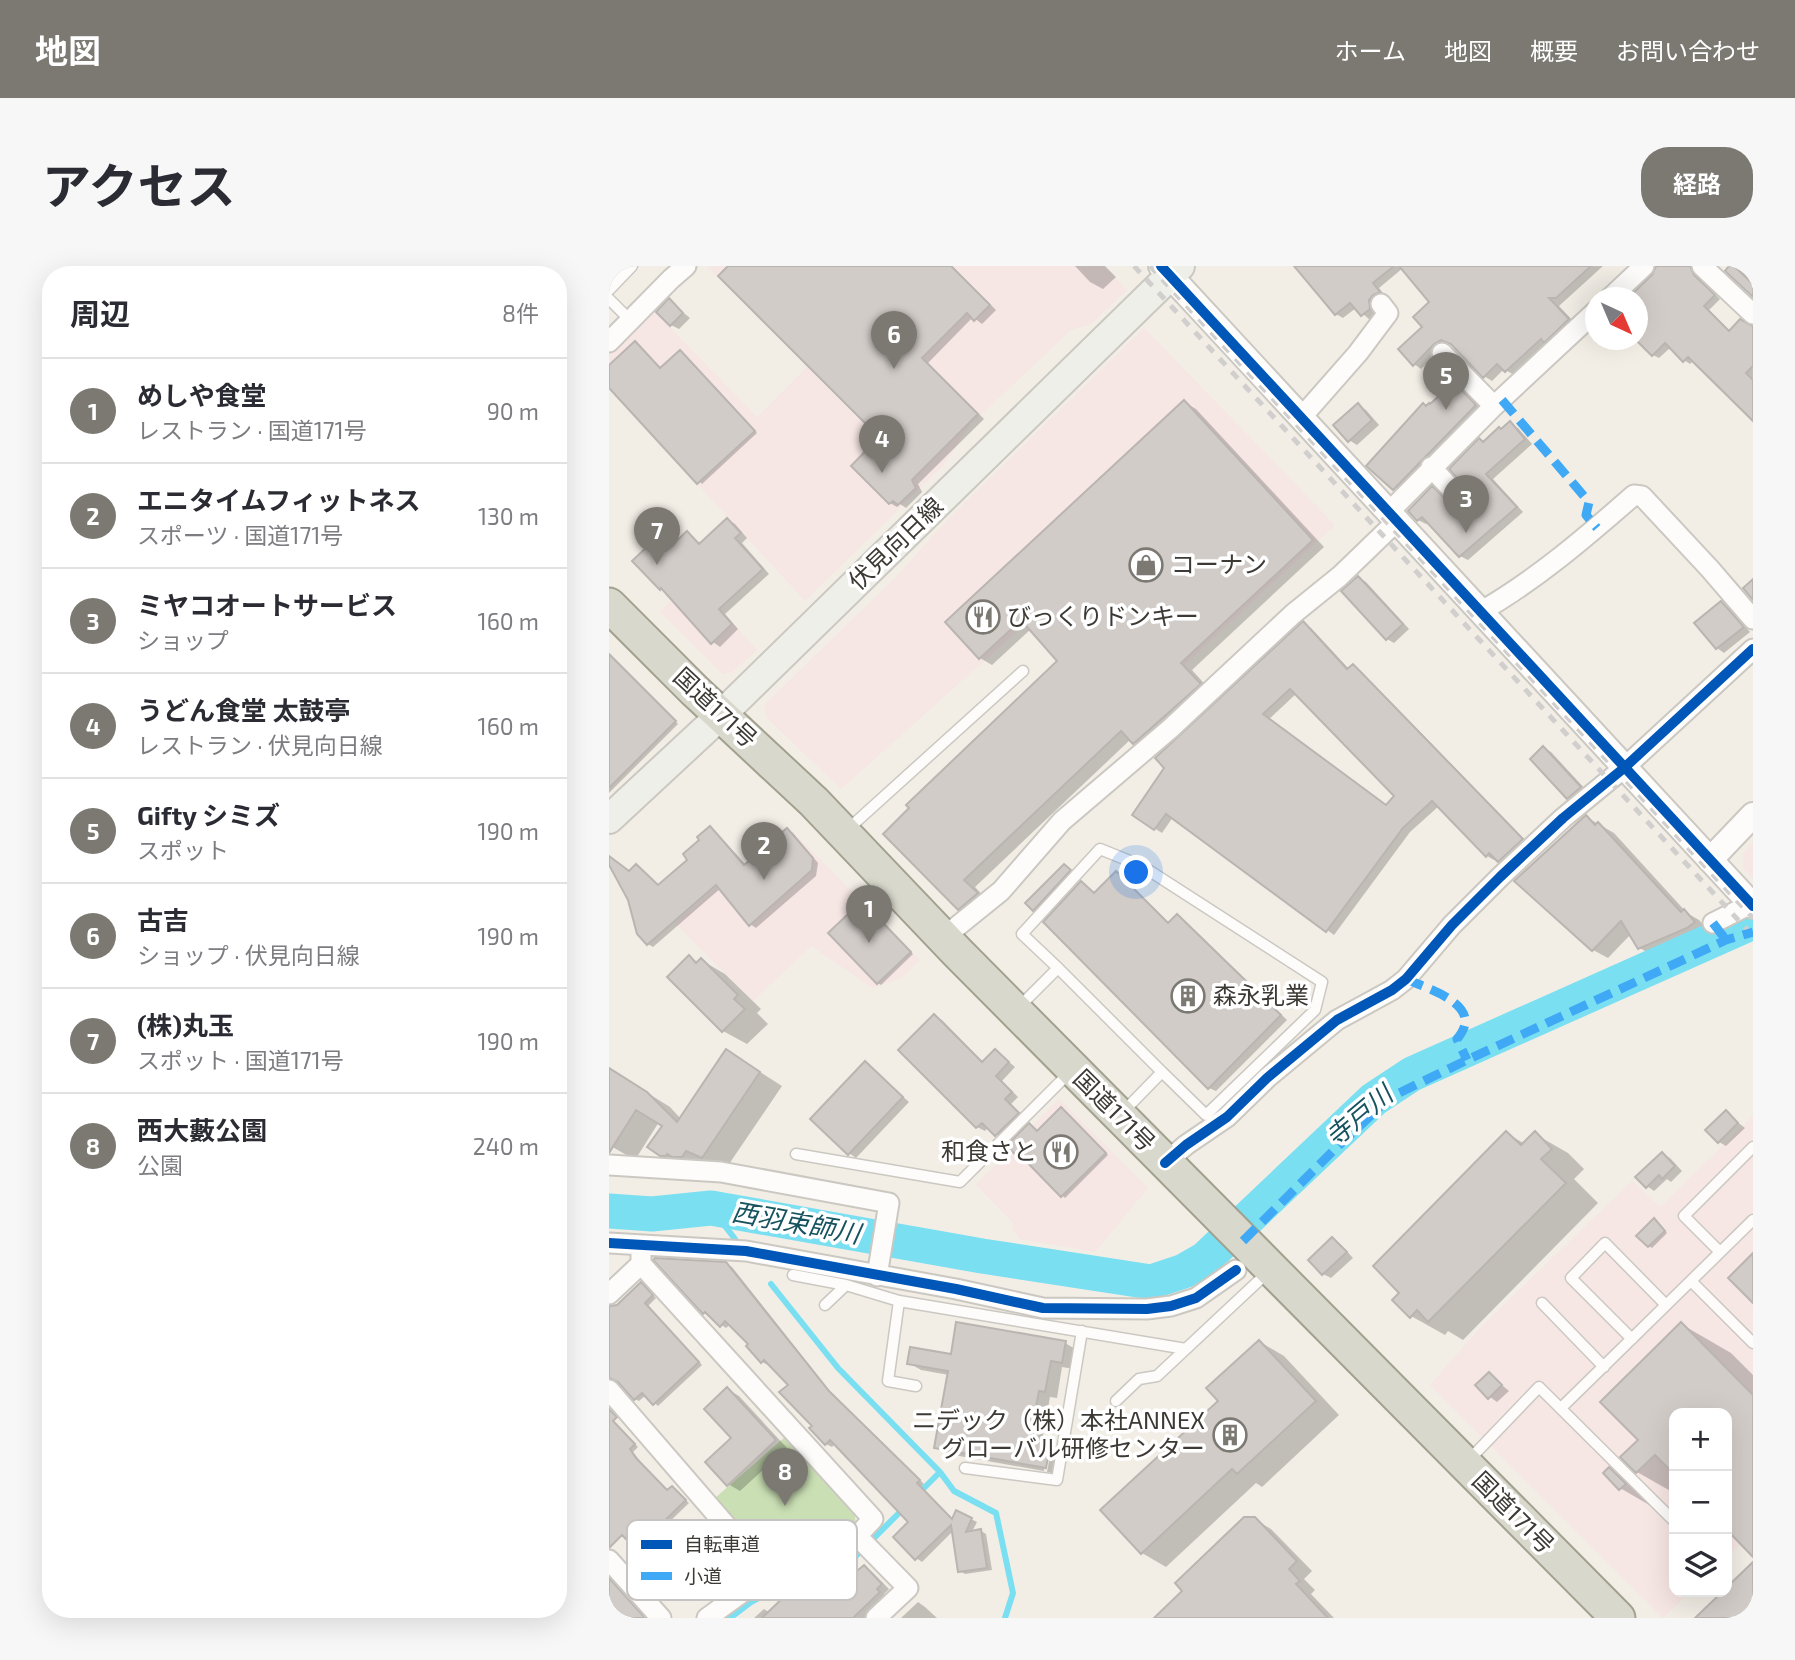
<!DOCTYPE html>
<html lang="ja">
<meta charset="utf-8">
<style>
body{margin:0;font-family:"Exo 2","Noto Sans JP",sans-serif;background:#f7f7f7;color:#2b2b33}
.controls{position:absolute;right:21px;bottom:21px;display:grid;overflow:hidden;border-radius:14px;box-shadow:0 7px 28px #0002}
.controls button{width:63px;height:63px;display:grid;place-items:center;padding:0;border:0;border-bottom:2px solid #e1e1e2;background:#fff;color:#2b2b33;font:35px sans-serif}
.compass{position:absolute;left:976px;top:21px;width:63px;height:63px;border-radius:50%;background:#fff;box-shadow:0 7px 28px #0002;rotate:136deg}
.you{position:absolute;left:528px;top:607px;width:24px;height:24px;margin:-18px;border:5px solid #fff;border-radius:50%;background:#1a73e8;box-shadow:0 0 0 10px #1a73e833}
.badge{display:grid;place-items:center;width:46px;height:46px;border-radius:50%;background:#7c7973;color:#fff;font-size:23px;font-weight:700}
.pin{position:absolute;translate:-50% -58px;filter:drop-shadow(0 2px 4px #0008)}
.pin::after{content:'';position:absolute;top:37px;width:24px;height:21px;background:inherit;clip-path:polygon(0 0,100% 0,50% 100%)}
.list{margin:0;padding:0;list-style:none}
h2{display:flex;justify-content:space-between;align-items:center;height:91px;margin:0;padding:0 28px;font-size:30px}
h2 small{font-size:23px;font-weight:400;color:#7c7c81}
.list li{display:grid;grid-template-columns:46px 1fr auto;gap:21px;align-items:center;box-sizing:border-box;height:105px;padding:0 28px;border-top:2px solid #e1e1e2}
.list b{display:block;font-size:26px;white-space:nowrap}
.list p{margin:0;font-size:23px;white-space:nowrap;color:#7c7c81}
.list em{font-size:23px;font-style:normal;color:#7c7c81}
.icon{flex:none;width:38px;height:38px;fill:none;stroke:currentColor;stroke-width:2;stroke-linecap:round;stroke-linejoin:round}
.map{position:relative;flex:none;width:1144px;height:1352px;overflow:hidden;border-radius:28px}
header{display:flex;align-items:center;gap:42px;box-sizing:border-box;height:98px;padding:0 35px;background:#7c7973;color:#fff}
header strong{font-size:33px}
nav{display:flex;gap:38px;margin-inline-start:auto;font-size:24px}
.intro{display:flex;align-items:center;justify-content:space-between;box-sizing:border-box;height:168px;padding:0 42px}
h1{margin:0;font-size:49px}
.button{padding:18px 32px;border-radius:28px;background:#7c7973;color:#fff;font-size:24px;font-weight:700}
main{display:flex;gap:42px;padding:0 42px}
aside{flex:1;background:#fff;border-radius:28px;box-shadow:0 7px 28px #0002}
.map>svg:first-child{display:block}
.commercial{fill:#f6e6e4}
.green{fill:#cadfb4}
.water{fill:#7adff1}
.shadow{fill:#0003;fill-rule:evenodd}
.lines{fill:none;stroke-linecap:round;stroke-linejoin:round}
.stream{stroke:#7adff1;stroke-width:6}
.river{stroke:#7adff1;stroke-width:35}
.building{fill:#d2ccc8;stroke:#bab5b1;stroke-width:2;fill-rule:evenodd}
.service-casing{stroke:#cbc8c2;stroke-width:13}
.minor-casing{stroke:#cbc8c2;stroke-width:23}
.tertiary-casing{stroke:#cbc8c2;stroke-width:28}
.secondary-casing{stroke:#cbc8c2;stroke-width:32}
.trunk-casing{stroke:#a2a18f;stroke-width:37}
.service{stroke:#fdfcfb;stroke-width:10}
.minor{stroke:#fdfcfb;stroke-width:19}
.tertiary{stroke:#fdfcfb;stroke-width:24}
.secondary{stroke:#efefe9;stroke-width:28}
.trunk{stroke:#d8d8cc;stroke-width:33}
.rail{stroke:#d0cfcd;stroke-width:5;stroke-dasharray:9 9;stroke-linecap:butt}
.quiet{stroke:#3fa9f5;stroke-width:9;stroke-dasharray:18 9;stroke-linecap:butt}
.cycleway-casing{stroke:#fff;stroke-width:15}
.cycleway{stroke:#0057b8;stroke-width:10}
.labels{text-anchor:middle;stroke-width:7;stroke-linejoin:round;paint-order:stroke}
.street-label{font-size:24px;fill:#3d3a35;stroke:#fff}
.poi-label{font-size:24px;fill:#3d3a35;stroke:#fff;text-anchor:start}
.water-label{font-size:26px;font-style:italic;fill:#17535f;stroke:#fff}
.key{fill:#fff;stroke:#c5c4c2;stroke-width:2}
.key-label{font-size:19px;fill:#3d3a35}
</style>
<header>
<strong>地図</strong>
<nav><a>ホーム</a><a>地図</a><a>概要</a><a>お問い合わせ</a></nav>
</header>
<div class="intro"><h1>アクセス</h1><a class="button">経路</a></div>
<main>
<aside>
<h2>周辺<small>8件</small></h2>
<ul class="list">
<li><span class="badge">1</span><div><b>めしや食堂</b><p>レストラン · 国道171号</p></div><em>90 m</em></li>
<li><span class="badge">2</span><div><b>エニタイムフィットネス</b><p>スポーツ · 国道171号</p></div><em>130 m</em></li>
<li><span class="badge">3</span><div><b>ミヤコオートサービス</b><p>ショップ</p></div><em>160 m</em></li>
<li><span class="badge">4</span><div><b>うどん食堂 太鼓亭</b><p>レストラン · 伏見向日線</p></div><em>160 m</em></li>
<li><span class="badge">5</span><div><b>Gifty シミズ</b><p>スポット</p></div><em>190 m</em></li>
<li><span class="badge">6</span><div><b>古吉</b><p>ショップ · 伏見向日線</p></div><em>190 m</em></li>
<li><span class="badge">7</span><div><b>(株)丸玉</b><p>スポット · 国道171号</p></div><em>190 m</em></li>
<li><span class="badge">8</span><div><b>西大藪公園</b><p>公園</p></div><em>240 m</em></li>
</ul>
</aside>
<div class="map">
<svg width="1144" height="1352" viewBox="0 0 1144 1352">
<rect width="100%" height="100%" fill="#f2eee6"/>
<!-- commercial -->
<path class="commercial" d="M98,0H495L518,24L482,58L462,64L361,159L334,200L315,218Z
M42,42L148,151L198,101L314,219L196,335L0,122V87Z
M535,62L726,259L535,437L439,338L232,523L156,450L157,437L285,313L345,247Z
M84,313L148,384L123,406L114,408L51,346Z
M178,560L311,694L292,712L264,722L202,680L144,735L66,657Z
M1144,577V612L1134,602V587Z
M450,833L539,922L486,986L411,973L404,964V957L367,919Z
M1144,850V1266L1118,1291V1147H1065V1326H1081L1054,1352L821,1119L870,1063L1023,915L1051,941Z"/>
<!-- green -->
<path class="green" d="M177,1170L246,1248L247,1263L221,1286L177,1298L159,1291L106,1232Z"/>
<!-- water -->
<path class="water" d="M67,937L64,950L40,960L0,957V942L43,945Z"/>
<!-- shadow -->
<path class="shadow" d="M121,0H343L387,44L373,58L364,51L319,97L375,153L309,218L313,226L297,242L291,238L288,241L281,237L244,200L273,171Z
M466,0H496L507,11L494,23L481,16Z
M687,0H994L950,40L967,58L905,109L895,103L883,115L875,110L841,77L833,82L812,103L805,98L823,36L794,2L770,22L777,31L768,47L761,54L747,42L734,52L727,48Z
M1048,0H1086L1091,14L1111,33L1100,44L1121,66L1144,61V151L1085,94L1081,98L1075,94L1062,81L1050,92L1044,89L1045,10Z
M1123,0H1144V29L1118,5Z
M60,35L81,52L70,63L62,59Z
M26,77L52,104L74,88L148,167L93,218L0,119V101Z
M845,119L853,123L873,144L793,227L760,200L818,141Z
M575,136L587,143L715,281L583,404L602,425L537,484L522,473L366,621L379,635L362,650L350,643L276,568L451,395L422,363L383,399L371,392Z
M749,140L757,144L770,159L748,179L740,174Z
M901,157L909,162L923,178L884,213L914,246L859,294L851,290L820,256L817,258L809,254L823,222L846,241L857,238L875,177Z
M118,254L126,258L138,272L133,277L160,308L116,348L129,363L111,381L104,376L57,325L26,295L46,276L59,286L79,267L92,278Z
M749,312L757,316L800,363L785,377L778,373Z
M1113,337L1120,342L1141,366L1115,387L1108,382Z
M694,358L702,362L740,403L744,400L751,404L920,578L897,599L887,592L885,594L878,590L830,540L801,566L725,669L564,551L553,567L525,549ZM688,427L788,530L778,541L659,454Z
M0,389L69,458L0,527Z
M935,482L942,486L979,526L967,536L959,532Z
M977,551L1005,567L1078,647L1090,654L1100,665L1046,691L1031,682L1022,668L999,692L984,684L934,637Z
M101,562L107,566L137,599L178,564L184,567L209,597L207,610L147,662L141,658L112,622L44,681L39,678L21,633L0,591L21,606L27,600L51,620L81,594Z
M459,602L464,607L428,646L425,644Z
M507,607L514,611L561,658L569,650L575,654L678,754L607,825L600,822L437,656L472,617L486,628Z
M257,639L304,688L272,719L269,717Z
M80,691L90,697L92,694L116,708L152,743L148,747L159,758L138,778L114,765Z
M325,750L333,754L375,797L387,785L406,801L393,815L409,831L402,838L416,852L395,873L379,861L376,865L368,861Z
M118,785L173,820L116,904L76,902L52,888L56,859L50,856L26,894L0,879V803L61,841L72,853Z
M256,797L300,836L247,892L240,887Z
M455,845L499,889L456,932L412,888H408L429,866Z
M1117,847L1136,862L1117,880L1110,876Z
M897,867L916,878L926,868L959,887L975,903L965,913L989,937L854,1074L839,1065L836,1069L802,1050Z
M1053,888L1061,892L1073,905L1062,916L1058,913L1045,925L1038,920Z
M1048,956L1058,967L1043,982L1040,980Z
M723,973L731,978L744,992L722,1012L714,1008Z
M116,998L123,1001L225,1130L315,1218L312,1221L345,1254L348,1246L368,1256L363,1266L372,1265L377,1268L383,1304L356,1308L351,1305L344,1265L313,1296L307,1292L302,1256L226,1178L223,1181L217,1178L181,1119L160,1097L159,1099L153,1096L141,1078L122,1058L117,1062L95,1047Z
M36,1021L47,1032L39,1040L93,1099L49,1140L37,1129L30,1135L26,1133L0,1102V1048Z
M1072,1058L1122,1087L1144,1109V1289L1118,1261V1147H1065V1227L1028,1206L1013,1191L1031,1174Z
M651,1076L675,1090L730,1149L653,1221L647,1217L557,1301L533,1287L494,1244L611,1135Z
M456,1077L468,1084L465,1103L453,1101L448,1132L441,1131L433,1175L441,1177L453,1184L449,1208L438,1206L443,1179H439L435,1205L339,1188L327,1181L340,1109L312,1104L300,1097Z
M880,1108L900,1125L888,1136L881,1131Z
M118,1123L130,1130L178,1182L131,1225L119,1218L125,1172Z
M0,1151L29,1181L24,1186L39,1205L59,1225L63,1222L80,1237L51,1265L76,1292L102,1267L116,1280L87,1307L94,1314L76,1330L0,1250Z
M1001,1204L1050,1232L1065,1247L1061,1251L1011,1222Z
M645,1253L662,1263L703,1305L695,1313L706,1324L702,1328L725,1352H547Z
M255,1301L263,1306L280,1323L275,1328L278,1331L256,1352H145L155,1343L161,1347L180,1329L187,1332L192,1327L203,1335L224,1328Z
M0,1310L36,1352H0Z
M309,1336L316,1341L328,1352H292Z"/>
<g class="lines">
<!-- stream -->
<path class="stream" d="M102,942L126,973
M162,1018L229,1102L331,1206L345,1225L387,1247L404,1327L396,1352
M310,1227L331,1206
M121,1352L142,1336L175,1319L232,1305L295,1242"/>
<!-- river -->
<path class="river" d="M0,945L43,948L102,942L373,990L542,1016L575,1005L596,993L765,833L803,808L1144,656"/>
</g>
<!-- building -->
<path class="building" d="M119,0H342L381,39L365,55L358,47L313,92L369,148L303,214L307,222L289,239L284,235L280,238L242,200L270,171L109,10Z
M685,0H785L764,17L771,26L764,29L760,34L761,43L752,50L741,37L726,49Z
M790,0H982L947,32H940L960,53L935,77L932,73L896,106L888,98L874,112L842,78L832,74L825,78L804,100L789,83L813,61L804,51L820,36Z
M1047,0H1081L1085,9L1106,29L1095,40L1120,65L1131,53L1144,60V100L1137,107L1144,114V155L1079,91L1074,96L1056,77L1043,90L1028,75V32H1019L1043,9Z
M1120,0H1125L1144,18V31L1116,5Z
M60,32L74,47L61,60L47,46Z
M26,75L51,102L71,84L146,165L88,218L0,122V99Z
M845,116L867,139L784,224L757,200L814,137L817,140L820,137L821,138Z
M575,134L704,274L572,397L592,418L524,478L512,465L355,614L369,627L349,644L274,568L300,542L297,539L448,395L412,354L370,393L336,356Z
M749,137L763,154L739,176L724,159Z
M901,155L916,173L877,208L908,241L850,291L813,251L808,255L799,245L823,220L843,239L855,237L859,231V225L840,203L870,172L874,176L890,161L892,163Z
M118,252L132,267L126,272L154,303L110,343L123,358L102,378L52,322L51,324L23,295L45,274L57,285L78,265L90,278Z
M749,310L794,358L777,374L732,325Z
M1144,313V334L1134,322Z
M1112,335L1135,361L1107,383L1085,357Z
M694,355L738,403L744,398L914,573L889,596L880,587L877,591L823,535L794,562L717,666L557,548L545,564L523,549L555,502L546,492ZM681,423L785,530L777,539L654,448Z
M0,388L67,455L0,522Z
M934,480L972,521L958,533L921,493Z
M977,549L986,559L989,556L1072,646L1075,643L1086,656L1078,662L1029,683L1012,655L983,685L905,615Z
M101,560L135,599L178,562L204,592L203,604L140,660L107,619L38,679L28,668L19,634L0,599V590L20,605L27,598L49,619L78,594L74,588L90,574L88,571Z
M455,598L462,604L424,645L416,637Z
M507,605L559,657L568,648L672,749L599,823L434,656L472,615L485,627Z
M253,635L302,686L268,718L219,667Z
M80,689L87,697L92,692L129,729L125,733L136,743L113,766L58,711Z
M325,748L373,796L386,783L400,796L387,810L403,826L396,833L410,847L386,870L373,857L367,862L289,784Z
M117,783L151,806L93,892L77,885L73,891H63L58,888L57,890H51L38,881L53,860L27,844L0,887V802L38,826L68,856Z
M256,795L294,831L239,889L201,853Z
M452,841L497,887L452,931L409,887L407,889L397,880L420,857L428,865Z
M1117,844L1129,857L1109,877L1096,864Z
M897,865L912,879L926,865L943,883L932,893L957,917L819,1056L808,1044L801,1052L783,1034L790,1027L764,1000Z
M1053,886L1066,900L1053,913L1050,909L1037,922L1026,911Z
M1045,952L1056,965L1039,981L1027,970Z
M723,971L738,986L713,1009L699,994Z
M1144,987V1037L1119,1012Z
M46,992L117,996L220,1125L311,1214L308,1217L343,1253L347,1244L363,1252L357,1266L372,1263L378,1302L349,1306L342,1259L306,1294L284,1271L299,1256L221,1174L216,1179L200,1162L203,1160L170,1126L179,1119L155,1094L152,1097L137,1080L139,1078L116,1055L111,1061L96,1046L94,1048L44,994Z
M32,1016L44,1029L36,1037L90,1096L44,1139L33,1127L25,1134L9,1116L0,1112V1040L8,1039Z
M347,1056L457,1075L453,1097L442,1095L436,1126L430,1125L421,1172L442,1175L437,1202L325,1182L339,1105L298,1098L301,1081L342,1088Z
M1072,1056L1144,1129V1291L1118,1264V1147H1065V1208L1046,1189L1027,1207L1011,1191L1029,1174L991,1136Z
M650,1074L707,1135L628,1208L623,1203L532,1288L491,1244L609,1135L597,1122Z
M880,1106L893,1119L879,1133L866,1119Z
M118,1121L167,1174L118,1220L96,1196L122,1172L95,1143Z
M0,1143L8,1151L4,1155L26,1178L21,1183L27,1192L58,1224L63,1220L77,1234L48,1262L74,1291L102,1265L113,1277L84,1304L91,1310L71,1329L13,1269L0,1282Z
M1000,1201L1017,1218L1010,1224L994,1207Z
M635,1251H646L688,1295L680,1303L691,1315L687,1318L719,1352H545L573,1325L566,1317Z
M1144,1296V1352H1086L1113,1326H1118V1321Z
M255,1299L273,1318L268,1323L271,1326L244,1352H153L180,1326L185,1332L192,1325L201,1334L211,1324L216,1329L221,1324L223,1326Z
M0,1312L36,1352H0Z"/>
<g class="lines">
<defs>
<path id="service" d="M0,24L23,0
M0,33L21,54
M238,564L414,405
M449,702L413,668L491,583L533,600L713,716L706,744L597,849L553,806
M409,742L449,702L553,806L515,845
M187,888L351,916L461,806
M1111,986L1075,950L1144,881
M184,1009L237,1019L290,1035L577,1083
M1082,1015L1144,1077
M290,1035L279,1115L307,1120
M933,1037L995,1101
M216,1039L237,1019
M1023,1073L962,1012L996,977L1057,1039
M507,1135L530,1113L548,1110L659,1006
M952,1142L1144,954
M859,1195L930,1121L1065,1255
M356,1202L448,1214L473,1065"/>
<path id="minor" d="M1093,0L1144,48
M1001,32L1035,0
M0,76L62,13L77,0
M833,87L885,140
M691,153L749,87L779,47L772,38
M822,201L847,228
M780,246L885,140L987,45
M871,346C927,314 977,271 1025,229L1033,230L1101,303L1144,353
M1104,657L1142,638
M335,671L392,625L453,555L562,462L684,348L731,310L788,255
M556,897L577,879L618,851L658,812L728,754L783,724L797,713L843,659L891,611L954,552L1015,502L1144,383
M0,899L112,906L280,937L268,1010
M0,977L137,985L347,1023L434,1042L538,1043L562,1040L587,1032L627,1004
M32,979V998L264,1253L221,1299L159,1308L98,1352
M0,1028L32,998
M0,1124L159,1308
M248,1270L299,1322L267,1352
M0,1294L52,1352"/>
<path id="tertiary" d="M552,0L1144,640
M1101,594L1144,549"/>
<path id="secondary" d="M0,553L112,449L571,0"/>
<path id="trunk" d="M0,339L86,425L205,536L348,686L1009,1352"/>
</defs>
<!-- service casing -->
<use href="#service" class="service-casing"/>
<!-- minor casing -->
<use href="#minor" class="minor-casing"/>
<!-- tertiary casing -->
<use href="#tertiary" class="tertiary-casing"/>
<!-- secondary casing -->
<use href="#secondary" class="secondary-casing"/>
<!-- trunk casing -->
<use href="#trunk" class="trunk-casing"/>
<!-- service -->
<use href="#service" class="service"/>
<!-- minor -->
<use href="#minor" class="minor"/>
<!-- tertiary -->
<use href="#tertiary" class="tertiary"/>
<!-- secondary -->
<use href="#secondary" class="secondary"/>
<!-- trunk -->
<use href="#trunk" class="trunk"/>
<!-- rail -->
<path class="rail" d="M525,0L1144,670
M541,0L1144,652"/>
<!-- quiet -->
<path class="quiet" d="M893,134L980,236L977,249L988,262
M1104,657L1117,674
M797,713C821,724 877,739 848,773L858,794
M634,975L725,884L772,840L790,827L858,794L1117,674L1144,666"/>
<defs>
<path id="cycleway" d="M552,0L1144,640
M556,897L577,879L618,851L658,812L728,754L783,724L797,713L843,659L891,611L954,552L1015,502L1144,383
M0,977L137,985L347,1023L434,1042L538,1043L562,1040L587,1032L627,1004"/>
</defs>
<!-- cycleway casing -->
<use href="#cycleway" class="cycleway-casing"/>
<!-- cycleway -->
<use href="#cycleway" class="cycleway"/>
</g>
<!-- icons -->
<defs>
<symbol id="shop-ring" viewBox="-11 -11 22 22"><circle r="9.5" fill="#fff" stroke="#7c7973" stroke-width="1.5"/><path d="M-5-2.5h2.3a2.7 3.5 0 0 1 5.4 0H5L5.5 6h-11ZM-1.5-2.5h3a1.5 2.3 0 0 0-3 0Z" fill="#7c7973"/></symbol>
<symbol id="restaurant-ring" viewBox="-11 -11 22 22"><circle r="9.5" fill="#fff" stroke="#7c7973" stroke-width="1.5"/><path d="M-5-6h1v4h1v-4h1v4h1v-4h1v5L-1.5 .5V6h-2V.5L-5-1ZM5-6V6H3V1.5H1.5Q1.5-4 5-6Z" fill="#7c7973"/></symbol>
<symbol id="building-ring" viewBox="-11 -11 22 22"><circle r="9.5" fill="#fff" stroke="#7c7973" stroke-width="1.5"/><path d="M-4-6H4V6H1V3H-1V6H-4ZM-2.5-4.3h1.7v1.8h-1.7ZM.8-4.3h1.7v1.8H.8ZM-2.5-1h1.7V.8h-1.7ZM.8-1h1.7V.8H.8Z" fill="#7c7973"/></symbol>
</defs>
<g fill-rule="evenodd">
<use href="#shop-ring" x="518" y="280" width="38" height="38"/>
<use href="#restaurant-ring" x="355" y="332" width="38" height="38"/>
<use href="#building-ring" x="560" y="711" width="38" height="38"/>
<use href="#restaurant-ring" x="433" y="867" width="38" height="38"/>
<use href="#building-ring" x="602" y="1150" width="38" height="38"/>
</g>
<g class="labels">
<!-- street labels -->
<g class="street-label">
<text transform="translate(287 278) rotate(-44)" y="8">伏見向日線</text>
<text transform="translate(106 442) rotate(43)" y="8">国道171号</text>
<text transform="translate(505 845) rotate(45)" y="8">国道171号</text>
<text transform="translate(904 1247) rotate(45)" y="8">国道171号</text>
</g>
<!-- poi labels -->
<g class="poi-label">
<text x="562" y="307">コーナン</text>
<text x="398" y="359">びっくりドンキー</text>
<text x="604" y="738">森永乳業</text>
<text x="428" y="894" text-anchor="end">和食さと</text>
<text x="596" y="1163" text-anchor="end">ニデック（株）本社ANNEX<tspan x="596" dy="28">グローバル研修センター</tspan></text>
</g>
<!-- water labels -->
<g class="water-label">
<text transform="translate(750 850) rotate(-40)" y="9">寺戸川</text>
<text transform="translate(187 957) rotate(10)" y="9">西羽束師川</text>
</g>
</g>
<!-- legend -->
<rect x="18" y="1254" width="230" height="80" rx="10" class="key"/>
<rect x="32" y="1274" width="31" height="9" fill="#0057b8"/>
<rect x="32" y="1306" width="31" height="8" fill="#3fa9f5"/>
<g class="key-label">
<text x="75" y="1285">自転車道</text>
<text x="75" y="1317">小道</text>
</g>
</svg>
<div class="controls">
<button>+</button>
<button>−</button>
<button><svg class="icon" aria-label="layers" viewBox="0 0 24 24"><path d="M12 4l9 5-9 5-9-5zM3 14l9 5 9-5"/></svg></button>
</div>
<svg class="compass" viewBox="-18 -18 36 36"><path d="M0-13l5 13h-10z" fill="#e53935"/><path d="M0 13l5-13h-10z" fill="#7c7c81"/></svg>
<div class="you"></div>
<div class="pin badge" style="left:260px;top:677px">1</div>
<div class="pin badge" style="left:155px;top:614px">2</div>
<div class="pin badge" style="left:857px;top:267px">3</div>
<div class="pin badge" style="left:273px;top:207px">4</div>
<div class="pin badge" style="left:837px;top:144px">5</div>
<div class="pin badge" style="left:285px;top:103px">6</div>
<div class="pin badge" style="left:48px;top:299px">7</div>
<div class="pin badge" style="left:176px;top:1240px">8</div>
</div>
</main>
